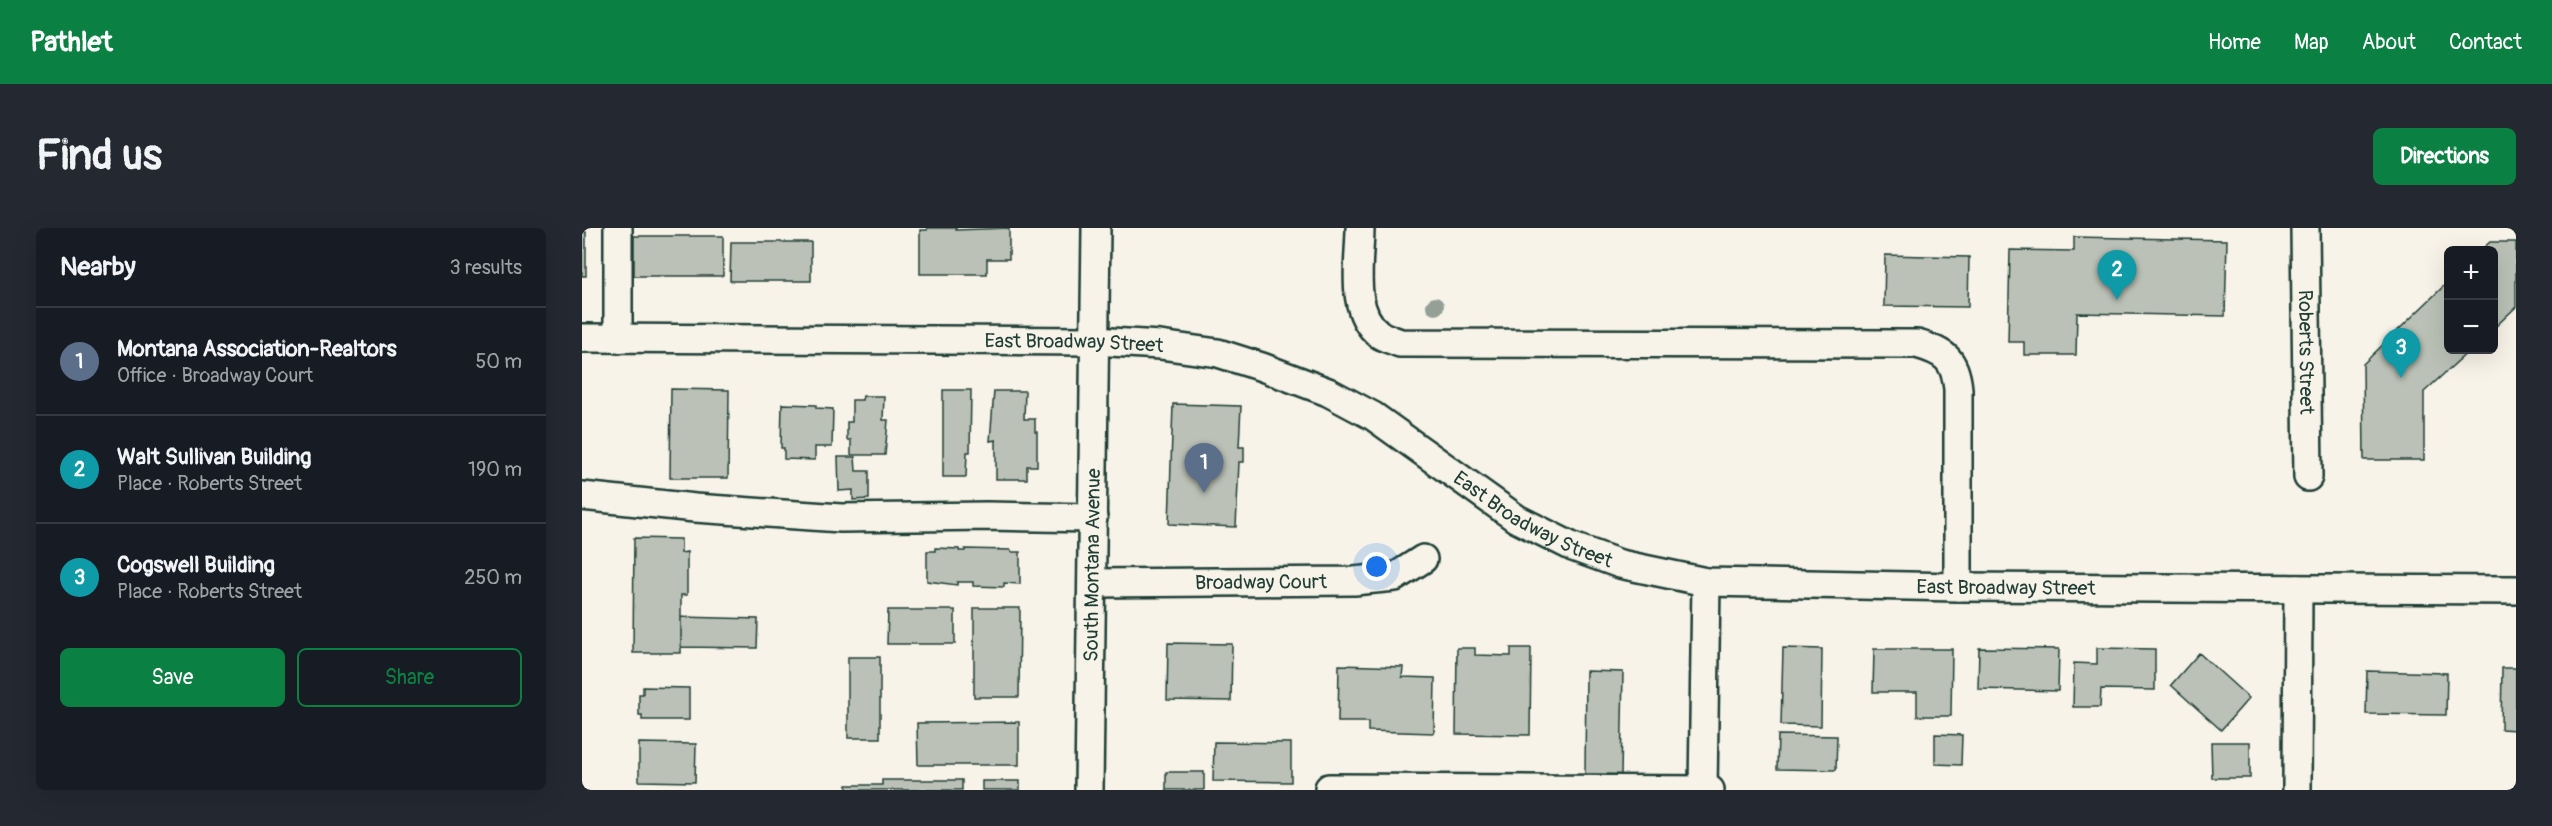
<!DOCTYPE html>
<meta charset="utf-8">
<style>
body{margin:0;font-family:Pangolin,sans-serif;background:#242831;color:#f1f3f6}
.controls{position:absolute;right:18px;top:18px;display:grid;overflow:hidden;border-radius:9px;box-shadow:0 6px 24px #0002}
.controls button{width:54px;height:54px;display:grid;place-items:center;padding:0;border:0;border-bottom:2px solid #363941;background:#171b24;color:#f1f3f6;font:30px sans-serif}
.you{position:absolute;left:795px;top:339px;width:21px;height:21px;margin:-15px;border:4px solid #fff;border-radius:50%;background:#1a73e8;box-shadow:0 0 0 9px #1a73e833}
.badge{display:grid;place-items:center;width:39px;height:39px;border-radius:50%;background:#0b8043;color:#fff;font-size:20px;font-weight:700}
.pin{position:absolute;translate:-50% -50px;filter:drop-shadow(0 2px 3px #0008)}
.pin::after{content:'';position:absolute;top:32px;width:21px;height:18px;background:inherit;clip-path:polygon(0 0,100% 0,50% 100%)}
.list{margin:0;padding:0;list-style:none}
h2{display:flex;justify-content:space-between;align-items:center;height:78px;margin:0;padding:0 24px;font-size:26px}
h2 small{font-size:20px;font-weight:400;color:#9ea1a6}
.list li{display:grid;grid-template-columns:39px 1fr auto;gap:18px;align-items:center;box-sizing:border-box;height:108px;padding:0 24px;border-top:2px solid #363941}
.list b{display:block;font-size:22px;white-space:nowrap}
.list p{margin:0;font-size:20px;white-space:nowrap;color:#9ea1a6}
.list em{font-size:20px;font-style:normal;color:#9ea1a6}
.actions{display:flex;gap:12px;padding:18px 24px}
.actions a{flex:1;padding:14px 0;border:2px solid #0b8043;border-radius:9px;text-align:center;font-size:21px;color:#0b8043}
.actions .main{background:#0b8043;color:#fff}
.map{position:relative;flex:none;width:1934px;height:562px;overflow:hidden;border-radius:9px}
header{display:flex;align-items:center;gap:36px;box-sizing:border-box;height:84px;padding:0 30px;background:#0b8043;color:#fff}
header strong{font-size:28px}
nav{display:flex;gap:33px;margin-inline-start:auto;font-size:21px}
.intro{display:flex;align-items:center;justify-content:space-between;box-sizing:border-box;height:144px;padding:0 36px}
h1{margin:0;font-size:42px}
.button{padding:15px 27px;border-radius:9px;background:#0b8043;color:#fff;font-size:21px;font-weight:700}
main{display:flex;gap:36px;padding:0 36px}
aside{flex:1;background:#171b24;border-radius:9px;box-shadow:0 6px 24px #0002}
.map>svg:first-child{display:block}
.building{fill:#bbc1b6;stroke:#1f3d34;stroke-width:1.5}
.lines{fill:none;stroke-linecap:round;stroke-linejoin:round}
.minor-casing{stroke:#1f3d34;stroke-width:32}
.minor{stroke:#f7f3e8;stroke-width:27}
.tree{fill:#949f96}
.labels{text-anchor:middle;stroke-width:5;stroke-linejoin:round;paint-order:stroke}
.street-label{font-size:20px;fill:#1f3d34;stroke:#f7f3e8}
</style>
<header>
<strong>Pathlet</strong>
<nav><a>Home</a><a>Map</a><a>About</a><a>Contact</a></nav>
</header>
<div class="intro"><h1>Find us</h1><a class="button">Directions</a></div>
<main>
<aside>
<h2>Nearby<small>3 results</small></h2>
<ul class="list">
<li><span class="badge" style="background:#5c6f8a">1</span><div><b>Montana Association-Realtors</b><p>Office · Broadway Court</p></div><em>50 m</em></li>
<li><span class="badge" style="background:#0f9aa8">2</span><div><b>Walt Sullivan Building</b><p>Place · Roberts Street</p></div><em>190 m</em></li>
<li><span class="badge" style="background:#0f9aa8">3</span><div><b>Cogswell Building</b><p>Place · Roberts Street</p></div><em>250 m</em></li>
</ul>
<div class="actions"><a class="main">Save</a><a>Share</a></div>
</aside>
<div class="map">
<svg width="1934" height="562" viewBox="0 0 1934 562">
<rect width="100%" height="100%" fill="#f7f3e8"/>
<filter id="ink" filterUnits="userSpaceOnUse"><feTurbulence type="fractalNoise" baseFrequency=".0167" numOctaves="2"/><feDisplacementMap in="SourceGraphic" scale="12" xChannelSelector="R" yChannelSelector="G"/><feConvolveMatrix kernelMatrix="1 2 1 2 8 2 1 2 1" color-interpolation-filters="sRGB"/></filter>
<g filter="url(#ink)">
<!-- building -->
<path class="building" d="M345,0H374V2L427,0V31H405V46H338V2H345Z
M0,4H4V48H0Z
M52,8H141V48H52Z
M1492,9L1645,12L1643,88L1495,85L1494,127H1442V114H1426L1428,22L1492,23Z
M149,14H229V53H148Z
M1908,14H1934V79L1912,100V22H1899Z
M1303,27L1387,29L1386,79L1302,78Z
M1866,54V122H1888L1842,164V232H1782L1781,136Z
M89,161L147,162L146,250H88Z
M361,162H389L388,224H385L384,249H361Z
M412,163H443L442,191H453V204H455V238H445V251H414V212L408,213Z
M281,168H302L301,192H306L303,227H269V212H265V194H270V172H280Z
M200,176L234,177V180L251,181L250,219H233V232L202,231V220H199Z
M591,176L659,178L657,219H662V234H657L654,299L587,296Z
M256,229H273L274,243H287V271L271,272V262L257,263Z
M52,310L99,311V325L105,324V367H99V425H51Z
M353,320L377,321V323H383V321L429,322V324H438V356L422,355V359L391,358V354H375V357L345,353V323H353Z
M392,380H438L437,469H392Z
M306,382H373V416H305Z
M99,389L176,391L175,420L99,419Z
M586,415L650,416L649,473L585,472Z
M875,420H893V427L929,428V420H949L948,507L874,506Z
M1201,420L1240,421L1239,498L1199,497Z
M1397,420L1477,421L1476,463L1396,461Z
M1515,420L1573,421V462L1519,461L1518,479H1491L1492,435L1515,436Z
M1292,421H1370L1369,488H1335V464H1291Z
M1617,425L1667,470L1639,502L1589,457Z
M266,429H298V510H266Z
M757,437L821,439L820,449L853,450L852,505L786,503V494H756Z
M1920,440H1934V502L1919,501Z
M1004,443L1041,444L1039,547L1003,546Z
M1785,443L1865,445L1864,487L1784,486Z
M61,459L107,460V492H60V487H57V466H61Z
M437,494V537H336L335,495Z
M1353,506L1380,507L1379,537L1353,536Z
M1196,507L1255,508L1254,542L1195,541Z
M632,514L709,515V554L631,553Z
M1629,514H1668V550H1630Z
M57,515L114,516L113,554L57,553Z
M584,544H622V562H584Z
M300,552H380V562H265V557H300Z
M400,553H438V562H400Z"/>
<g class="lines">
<defs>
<g id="minor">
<path d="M778,0C778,33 767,83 797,106C802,110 811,112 818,115L1335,116C1363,124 1373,131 1376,161V359"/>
<path id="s1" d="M1723,0L1726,249"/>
<path id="s2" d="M0,110L512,113L578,117L636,125L680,139L746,164L791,188L935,291L991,319L1038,336L1124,354L1376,359L1934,362"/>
<path d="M36,111V0"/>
<path d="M0,268L113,280L259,290L405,288L511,290"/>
<path id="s3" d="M511,355L772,353L813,349L841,331"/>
<path d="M747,560L1128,562"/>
<path id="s4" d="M507,562L514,0"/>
<path d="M1121,562L1124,354"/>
<path d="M1715,562L1716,361"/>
</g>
</defs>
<!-- minor casing -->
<use href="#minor" class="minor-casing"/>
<!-- minor -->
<use href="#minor" class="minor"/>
</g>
<!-- trees -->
<circle class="tree" cx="853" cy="78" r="9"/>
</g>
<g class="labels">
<!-- street labels -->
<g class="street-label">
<text dy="7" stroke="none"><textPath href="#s2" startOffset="492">East Broadway Street</textPath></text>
<text dy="7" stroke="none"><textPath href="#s1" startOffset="124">Roberts Street</textPath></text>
<text dy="7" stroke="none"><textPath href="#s2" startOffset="996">East Broadway Street</textPath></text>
<text dy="7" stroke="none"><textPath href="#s4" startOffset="225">South Montana Avenue</textPath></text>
<text dy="7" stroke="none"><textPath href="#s3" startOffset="168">Broadway Court</textPath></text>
<text dy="7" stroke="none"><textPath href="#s2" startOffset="1482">East Broadway Street</textPath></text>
</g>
</g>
</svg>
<div class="controls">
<button>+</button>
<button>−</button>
</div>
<div class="you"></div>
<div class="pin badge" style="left:622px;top:265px;background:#5c6f8a">1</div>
<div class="pin badge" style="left:1535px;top:72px;background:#0f9aa8">2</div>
<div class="pin badge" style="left:1819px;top:150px;background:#0f9aa8">3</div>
</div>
</main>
